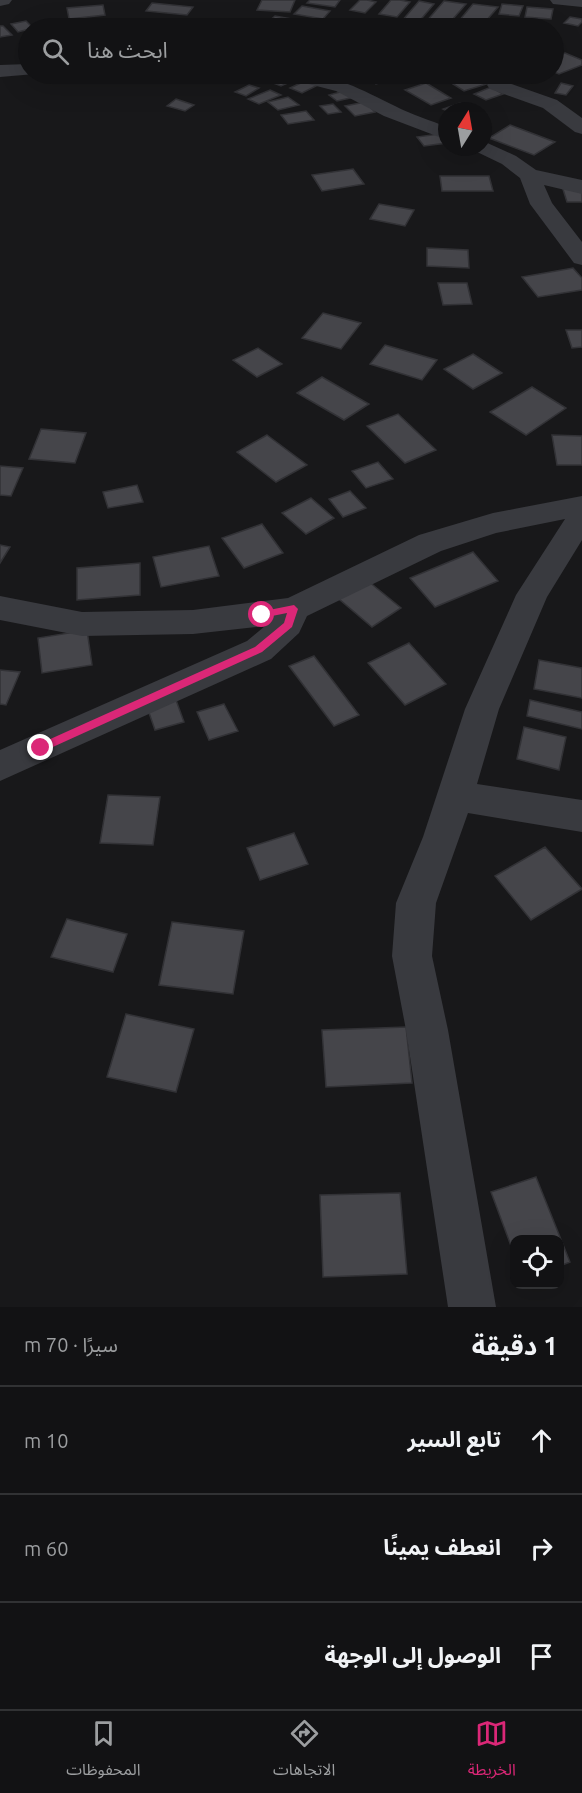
<!DOCTYPE html>
<html lang="ar">
<meta charset="utf-8">
<style>
body{margin:0;font-family:Ubuntu,"Noto Sans Arabic",sans-serif;background:#1b1b1d;color:#f1f3f6;direction:rtl}
.controls{position:absolute;right:18px;bottom:18px;display:grid;overflow:hidden;border-radius:12px;box-shadow:0 6px 24px #0002}
.controls button{width:54px;height:54px;display:grid;place-items:center;padding:0;border:0;border-bottom:2px solid #313234;background:#121214;color:#f1f3f6;font:30px sans-serif}
.compass{position:absolute;left:438px;top:102px;width:54px;height:54px;border-radius:50%;background:#121214;box-shadow:0 6px 24px #0002;rotate:11deg}
.stop{position:absolute;width:18px;height:18px;margin:-14px;border:4px solid #db2777;border-radius:50%;background:#fff}
.stop.end{background:#db2777;border-color:#fff;box-shadow:0 2px 6px #0008}
.list{margin:0;padding:0;list-style:none}
h2{display:flex;justify-content:space-between;align-items:center;height:78px;margin:0;padding:0 24px;font-size:26px}
h2 small{font-size:20px;font-weight:400;color:#9c9ea0}
.list li{display:grid;grid-template-columns:39px 1fr auto;gap:18px;align-items:center;box-sizing:border-box;height:108px;padding:0 24px;border-top:2px solid #313234}
.list b{display:block;font-size:22px;white-space:nowrap}
.list em{font-size:20px;font-style:normal;color:#9c9ea0}
.icon{flex:none;width:33px;height:33px;fill:none;stroke:currentColor;stroke-width:2;stroke-linecap:round;stroke-linejoin:round}
.map{position:relative;flex:none;width:582px;height:1307px;overflow:hidden;direction:ltr}
.search{position:absolute;background:#121214;box-shadow:0 6px 24px #0002;left:18px;right:18px;top:18px;height:66px;display:flex;align-items:center;gap:15px;box-sizing:border-box;padding:0 21px;border-radius:33px;color:#9c9ea0;font-size:22px}
.sheet{height:402px;background:#121214}
nav{display:flex;justify-content:space-around;align-items:center;box-sizing:border-box;height:84px;border-top:2px solid #313234;background:#121214;font-size:16px;color:#9c9ea0}
nav a{display:grid;justify-items:center;gap:3px}
nav .on{color:#db2777}
.map>svg:first-child{display:block}
.building{fill:#45454a;stroke:#323236;stroke-width:1.5}
.lines{fill:none;stroke-linecap:round;stroke-linejoin:round}
.minor{fill:#393a3f;fill-rule:evenodd}
.tertiary{fill:#393a3f;fill-rule:evenodd}
.route{fill:#db2777}
</style>
<div class="map">
<svg width="582" height="1307" viewBox="0 0 582 1307">
<rect width="100%" height="100%" fill="#18181a"/>
<!-- building -->
<path class="building" d="M262,0H295L290,12L257,10Z
M310,0H340L335,7L307,3Z
M360,0H367L376,2L365,13L350,10Z
M391,0H400L410,2L397,17L379,14Z
M419,1L434,4L417,24L401,22Z
M444,1L466,4L446,27L425,23Z
M152,3L193,7L187,15L146,11Z
M473,4L498,7L480,28H453Z
M502,4L523,6L519,16L499,14Z
M103,5L105,15L69,19L67,8Z
M302,6L330,11L323,19L294,14Z
M527,7L553,9L551,19L525,17Z
M275,16L303,21L297,27L268,22Z
M570,17L582,19V22L578,26L564,23Z
M26,21L33,28L18,32L11,24Z
M135,22H158L157,28H133Z
M229,24L254,27L226,28Z
M0,26H3L12,35L0,37Z
M565,53L582,60V65L559,74L554,72V57Z
M245,74H272L254,82L240,75Z
M283,74L299,78L281,86L268,81Z
M370,74H385L394,78L376,84L362,76Z
M505,74H533L537,76L519,81Z
M484,75L496,81L464,91L453,84Z
M307,80L318,85L302,93L290,88Z
M426,83L451,98L431,105L405,90Z
M561,83L573,86L566,95L555,93Z
M249,85L259,88L246,96L235,92Z
M491,87L503,94L486,100L474,94Z
M351,89L359,96L337,101L329,95Z
M270,90L281,95L259,104L248,99Z
M288,97L299,105L278,110L268,102Z
M176,99L194,105L185,111L167,106Z
M365,102L375,112L355,116L345,106Z
M460,103L476,111H447L443,109Z
M333,104L341,112L328,114L320,106Z
M306,111L314,120L288,124L281,115Z
M510,125L555,142L534,155L489,138Z
M446,133L447,143L424,146L417,137Z
M353,169L364,184L322,191L312,175Z
M440,176H489L493,191H442Z
M562,186H582V202H567Z
M379,204L414,210L405,226L370,219Z
M427,248L468,250L469,268L427,266Z
M573,268L582,278V290L538,297L522,277Z
M438,283H467L472,304L443,305Z
M323,313L361,323L341,349L302,338Z
M566,330H582V347L572,348Z
M385,345L437,360L422,380L370,364Z
M258,348L282,364L257,377L233,360Z
M473,354L502,373L473,389L444,369Z
M322,377L369,404L344,420L297,393Z
M532,387L566,408L526,435L490,412Z
M398,414L436,450L405,463L367,426Z
M41,429L86,433L75,463L29,459Z
M267,435L307,465L276,482L237,452Z
M552,435L582,436V465H557Z
M378,462L393,479L366,488L352,471Z
M0,466L23,468L11,496L0,495Z
M137,485L143,502L108,508L103,492Z
M350,491L366,508L343,517L329,499Z
M311,498L334,518L306,534L282,513Z
M262,524L283,553L244,568L222,538Z
M0,545L10,547L0,563Z
M209,546L219,576L161,587L153,557Z
M473,552L498,581L435,607L410,578Z
M140,563V595L77,600V568Z
M368,581L401,608L372,627L339,599Z
M87,630L92,665L42,673L38,638Z
M409,643L446,684L405,705L368,663Z
M314,656L359,715L334,726L289,666Z
M539,660L582,668V698L534,689Z
M0,670L20,672L6,705L0,704Z
M176,700L184,722L155,730L147,707Z
M530,700L582,712V729L527,716Z
M224,704L238,731L209,740L197,712Z
M524,727L566,737L559,770L517,759Z
M108,795L160,797L153,845L100,843Z
M294,833L308,864L260,880L247,848Z
M545,847L582,889L531,920L495,876Z
M67,919L127,934L113,972L51,957Z
M172,922L244,931L233,994L159,985Z
M126,1014L194,1029L176,1092L107,1077Z
M406,1027L412,1083L326,1087L322,1030Z
M536,1177L570,1262L560,1266V1240H514V1254L491,1192Z
M400,1193L407,1274L323,1277L320,1195Z"/>
<g class="lines">
<!-- minor -->
<path class="minor" d="M0,0H12L9,4L0,6Z
M28,64V74H35L0,77V65Z
M283,74C326,69 358,88 395,106C412,115 430,120 447,127V140L384,116L336,91L285,78Z
M497,79L557,100L582,118V134L575,132L543,108L490,89L487,85L490,81Z
M483,141L516,156L536,170L582,180V194L544,185L552,203L582,242V265L574,263L530,204L520,178L502,164L475,151L472,147H483Z
M582,496V540L547,597L499,709L477,784L582,800V832L468,813L436,903L432,956L448,1030L496,1307H448L406,1030L392,956L396,903L423,837L465,709L516,595L565,519L496,533L441,551L307,616L299,633L271,659L0,781V750L247,641L265,626L193,634L82,636L0,620V596L82,612L193,610L288,598L419,535L493,513Z"/>
<!-- tertiary -->
<path class="tertiary" d="M550,0H582V7L553,4Z"/>
</g>
<!-- route -->
<path class="route" d="M294,605L298,609L292,627L262,652L44,751H37V745L255,647L284,623L287,613L262,618L257,615L259,612Z"/>
</svg>
<div class="controls">
<button><svg class="icon" aria-label="locate" viewBox="0 0 24 24"><circle cx="12" cy="12" r="6"/><path d="M12 2v4M12 18v4M2 12h4M18 12h4"/></svg></button>
</div>
<svg class="compass" viewBox="-18 -18 36 36"><path d="M0-13l5 13h-10z" fill="#e53935"/><path d="M0 13l5-13h-10z" fill="#9c9ea0"/></svg>
<div class="stop" style="left:262px;top:615px"></div>
<div class="stop end" style="left:41px;top:748px"></div>
<div class="search"><svg class="icon" aria-label="search" viewBox="0 0 24 24"><circle cx="10" cy="10" r="6"/><path d="M15 15l6 6"/></svg>ابحث هنا</div>
</div>
<section class="sheet">
<h2>1 دقيقة<small>سيرًا · 70 m</small></h2>
<ul class="list">
<li><svg class="icon" aria-label="ahead" viewBox="0 0 24 24"><path d="M12 20V5M6 11l6-6 6 6"/></svg><div><b>تابع السير</b></div><em>10 m</em></li>
<li><svg class="icon" aria-label="right" viewBox="0 0 24 24"><path d="M7 20v-9h11M14 6l5 5-5 5"/></svg><div><b>انعطف يمينًا</b></div><em>60 m</em></li>
<li><svg class="icon" aria-label="arrive" viewBox="0 0 24 24"><path d="M6 21V4h12l-3 4 3 4H6"/></svg><div><b>الوصول إلى الوجهة</b></div></li>
</ul>
</section>
<nav>
<a class="on"><svg class="icon" aria-label="map" viewBox="0 0 24 24"><path d="M3 6l6-2 6 2 6-2v14l-6 2-6-2-6 2zM9 4v14M15 6v14"/></svg>الخريطة</a>
<a><svg class="icon" aria-label="directions" viewBox="0 0 24 24"><path d="M12 3l9 9-9 9-9-9zM9 14v-3h6M13 9l2 2-2 2"/></svg>الاتجاهات</a>
<a><svg class="icon" aria-label="saved" viewBox="0 0 24 24"><path d="M7 4h10v16l-5-4-5 4z"/></svg>المحفوظات</a>
</nav>
